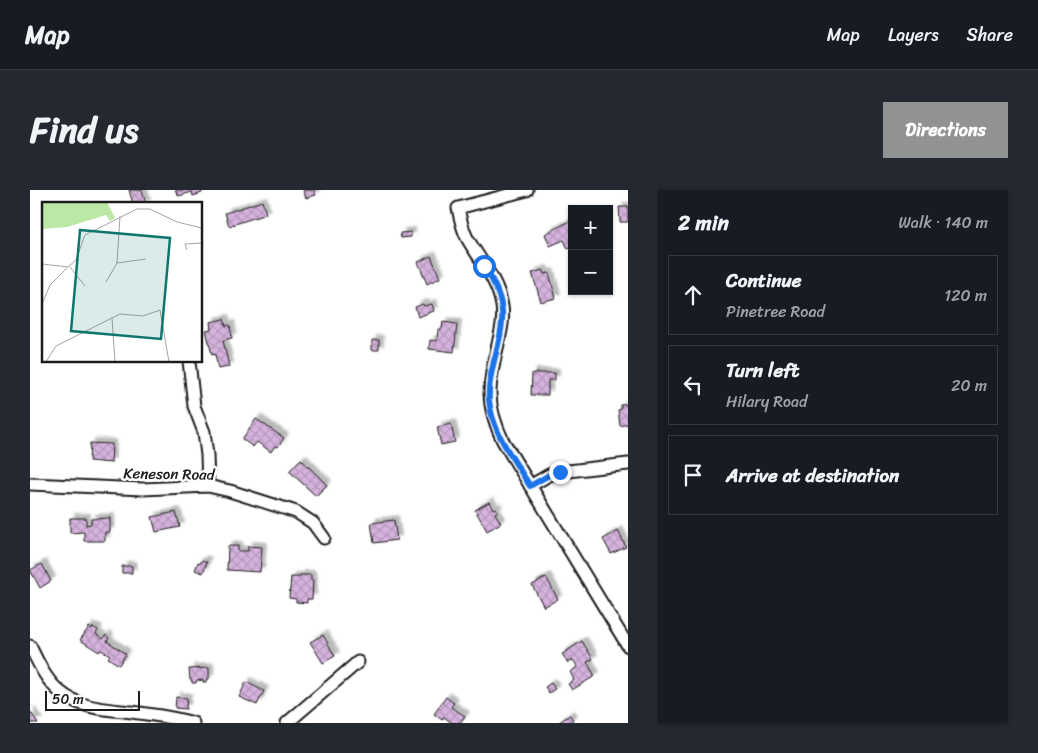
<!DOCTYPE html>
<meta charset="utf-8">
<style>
body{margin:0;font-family:Sriracha,sans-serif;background:#242831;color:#f1f3f6}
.controls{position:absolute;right:15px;top:15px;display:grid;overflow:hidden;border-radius:0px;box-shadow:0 1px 4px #0004}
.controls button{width:45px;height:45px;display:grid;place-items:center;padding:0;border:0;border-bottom:1px solid #363941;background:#171b24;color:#f1f3f6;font:25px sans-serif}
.scale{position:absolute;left:15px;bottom:12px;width:95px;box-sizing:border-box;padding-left:5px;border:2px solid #1c1c1c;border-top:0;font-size:14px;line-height:18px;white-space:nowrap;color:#1c1c1c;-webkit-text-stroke:4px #fff;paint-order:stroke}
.stop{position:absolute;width:15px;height:15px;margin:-11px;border:4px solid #1a73e8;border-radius:50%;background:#fff}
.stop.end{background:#1a73e8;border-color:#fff;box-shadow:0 1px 5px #0008}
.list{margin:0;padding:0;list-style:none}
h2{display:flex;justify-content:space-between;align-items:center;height:65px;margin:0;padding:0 20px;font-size:21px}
h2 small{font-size:16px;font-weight:400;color:#9ea1a6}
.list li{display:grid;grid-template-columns:32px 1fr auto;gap:15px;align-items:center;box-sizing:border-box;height:80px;margin:0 10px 10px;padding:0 10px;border:1px solid #363941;border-radius:0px}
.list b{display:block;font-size:19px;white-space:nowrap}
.list p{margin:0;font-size:16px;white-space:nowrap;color:#9ea1a6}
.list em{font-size:16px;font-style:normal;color:#9ea1a6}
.icon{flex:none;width:28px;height:28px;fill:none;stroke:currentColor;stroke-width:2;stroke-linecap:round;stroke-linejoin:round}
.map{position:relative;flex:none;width:598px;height:533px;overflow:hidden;border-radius:0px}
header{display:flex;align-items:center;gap:30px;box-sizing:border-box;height:70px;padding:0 25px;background:#171b24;border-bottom:1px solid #363941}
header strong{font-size:24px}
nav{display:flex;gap:28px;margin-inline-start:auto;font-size:18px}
.intro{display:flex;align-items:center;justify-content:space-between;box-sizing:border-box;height:120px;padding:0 30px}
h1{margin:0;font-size:35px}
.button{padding:12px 22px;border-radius:0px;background:#919294;color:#fff;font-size:18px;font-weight:700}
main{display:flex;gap:30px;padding:0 30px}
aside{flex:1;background:#171b24;border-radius:0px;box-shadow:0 1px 4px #0004}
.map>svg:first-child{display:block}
.building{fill:url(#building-cross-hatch);stroke:#1c1c1c;filter:url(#shadow)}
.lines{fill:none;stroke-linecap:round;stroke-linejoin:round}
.street-casing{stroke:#1c1c1c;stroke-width:15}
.street{stroke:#fff;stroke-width:11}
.route{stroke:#1a73e8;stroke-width:6}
.labels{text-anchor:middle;stroke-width:5;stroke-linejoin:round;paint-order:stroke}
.street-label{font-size:15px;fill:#1c1c1c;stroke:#fff}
.inset-road{fill:none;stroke:#a4a4a4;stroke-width:1}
.view{fill:#0f766e;fill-opacity:0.15;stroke:#0f766e;stroke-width:2.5}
.inset-edge{fill:none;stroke:#1c1c1c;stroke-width:2.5}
</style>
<header>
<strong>Map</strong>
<nav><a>Map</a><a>Layers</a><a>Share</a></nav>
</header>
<div class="intro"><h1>Find us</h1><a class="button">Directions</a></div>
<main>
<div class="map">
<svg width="598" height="533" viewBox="0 0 598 533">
<defs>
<pattern id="building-cross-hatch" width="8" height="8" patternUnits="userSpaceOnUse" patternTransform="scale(1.25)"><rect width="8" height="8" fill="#d5b2dc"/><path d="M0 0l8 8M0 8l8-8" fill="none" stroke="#b698bc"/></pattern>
<filter id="shadow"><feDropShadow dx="4.5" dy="-4.5" stdDeviation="1" flood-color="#0004"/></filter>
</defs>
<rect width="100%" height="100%" fill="#fff"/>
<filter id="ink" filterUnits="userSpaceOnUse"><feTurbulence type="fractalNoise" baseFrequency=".02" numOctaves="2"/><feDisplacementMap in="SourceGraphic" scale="10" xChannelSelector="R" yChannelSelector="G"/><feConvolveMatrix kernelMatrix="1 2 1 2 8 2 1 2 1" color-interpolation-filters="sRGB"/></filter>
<g filter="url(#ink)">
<!-- building -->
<path class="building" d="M99,0H112L116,14H103Z
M145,0H171L172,3L163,6L162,2L149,6Z
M276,0H284L286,5L276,8L273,1Z
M232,11L236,24L199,36L195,23Z
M589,17H598V32H590Z
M542,30V57L538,59L534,50L520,56L515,44Z
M381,42V47L371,48L370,43Z
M401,66L410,88L397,94L388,72Z
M513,80L514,84L519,83L526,108L511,112L502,83Z
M393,114L394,116L402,114L404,121L388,127L385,117Z
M194,129L196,136L200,135L202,148L193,150L199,177L188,179L185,164L182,165L176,140L181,139L180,132Z
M413,132L427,134L424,162L399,159L400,150L407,151L408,139H412Z
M342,150H349V160H342Z
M502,183H525V190H518V205H501Z
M596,214L598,219V234L590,236L588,220L591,219V215Z
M226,229L254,248L248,257L245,256L241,262L227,252L223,257L212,249Z
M421,234L425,252L411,255L407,237Z
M60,253L82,254L81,273L59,271Z
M271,269L297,295L286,306L259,281Z
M459,312L463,319L466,318L468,321L465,323L471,333L457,341L445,320Z
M146,322L150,337L126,342L122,327Z
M40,328H56V335L61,334V329L80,328V342H75V351H54V342L40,343Z
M364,330L367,350L344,353L341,333Z
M588,341L596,357L581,364L573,349Z
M198,356H208V361H218V356L232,357L230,382L197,380Z
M172,370L177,372L173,383L165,380L168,372L171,373Z
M12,374L21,391L10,398L0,380Z
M92,376H102V383H92Z
M270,385H281V390H283L282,409H277V413L266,412V409L259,408L261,387H270Z
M516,387L528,409L514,417L502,395Z
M59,437L62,439L63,437L68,440L66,444L73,449L76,445L79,448L77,451L96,464L89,475L78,468L80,465L71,460L69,462L50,450Z
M293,445L305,466L293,473L280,452Z
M552,451L563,469L557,472L565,486L542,500L538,494L544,490L540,482L548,477L543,470L538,473L532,464Z
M179,478V489L176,490V492H173V490L166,491V493H162V490H160L159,479Z
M216,492L234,501L227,515L209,507Z
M521,493L525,499L519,503L515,497Z
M146,507L157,508L156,519L145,518Z
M416,507L424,513L421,517L435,526L430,533H422L414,527L412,530L404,524Z
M0,521L8,533H0Z
M540,525L543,530L538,533H530L529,532Z"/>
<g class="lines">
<defs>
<path id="street" d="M497,0L428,18C430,28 432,38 437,48C449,69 468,90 472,116C474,129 471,141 468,154C459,194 454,211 473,251L598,456
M159,171L164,216L174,242L177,265L178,296
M0,294L113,299L178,296L200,301L266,322L283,333L294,348
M500,296L519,285L530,282L598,274
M0,456C8,472 15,489 29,501C50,519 76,519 102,522C123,525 143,527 163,533
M257,533L328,472"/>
</defs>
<!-- street casing -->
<use href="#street" class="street-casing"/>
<!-- street -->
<use href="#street" class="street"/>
</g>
</g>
<g class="lines" filter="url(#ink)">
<!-- route -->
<path class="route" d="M454,76C478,114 475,129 464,171C461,184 458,196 459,210C462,242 484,270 500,296L519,285L530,282"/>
</g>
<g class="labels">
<!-- street labels -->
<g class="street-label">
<text transform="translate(139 284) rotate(1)" y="5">Keneson Road</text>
</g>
</g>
<!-- overview -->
<g transform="translate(12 12)">
<rect width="160" height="160" fill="#fff"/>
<path d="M0,0H65L73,16L68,19L64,13L25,25L0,27Z" fill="#bce8a5"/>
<path class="inset-road" d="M145,48L143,42L160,41M75,61L104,57M0,62L26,65L34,58L43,33L95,7H108L135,20L160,26M28,65L43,84M64,80L75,61L78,14M0,102L8,83L25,66M70,116L73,160M4,160L14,144L78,112L101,114L118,108L127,160"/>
<path class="view" d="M38,28L128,36L119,137L29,129Z"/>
<rect width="160" height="160" class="inset-edge"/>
</g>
</svg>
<div class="controls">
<button>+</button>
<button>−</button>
</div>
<div class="scale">50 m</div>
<div class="stop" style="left:454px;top:76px"></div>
<div class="stop end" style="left:530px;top:282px"></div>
</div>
<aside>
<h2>2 min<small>Walk · 140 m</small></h2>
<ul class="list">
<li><svg class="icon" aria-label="ahead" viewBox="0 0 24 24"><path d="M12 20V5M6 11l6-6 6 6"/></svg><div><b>Continue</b><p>Pinetree Road</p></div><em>120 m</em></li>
<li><svg class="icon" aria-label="left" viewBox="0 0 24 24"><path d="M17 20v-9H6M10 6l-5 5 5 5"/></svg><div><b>Turn left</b><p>Hilary Road</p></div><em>20 m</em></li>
<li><svg class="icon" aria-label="arrive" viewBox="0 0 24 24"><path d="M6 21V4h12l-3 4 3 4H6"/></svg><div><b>Arrive at destination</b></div></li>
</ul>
</aside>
</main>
